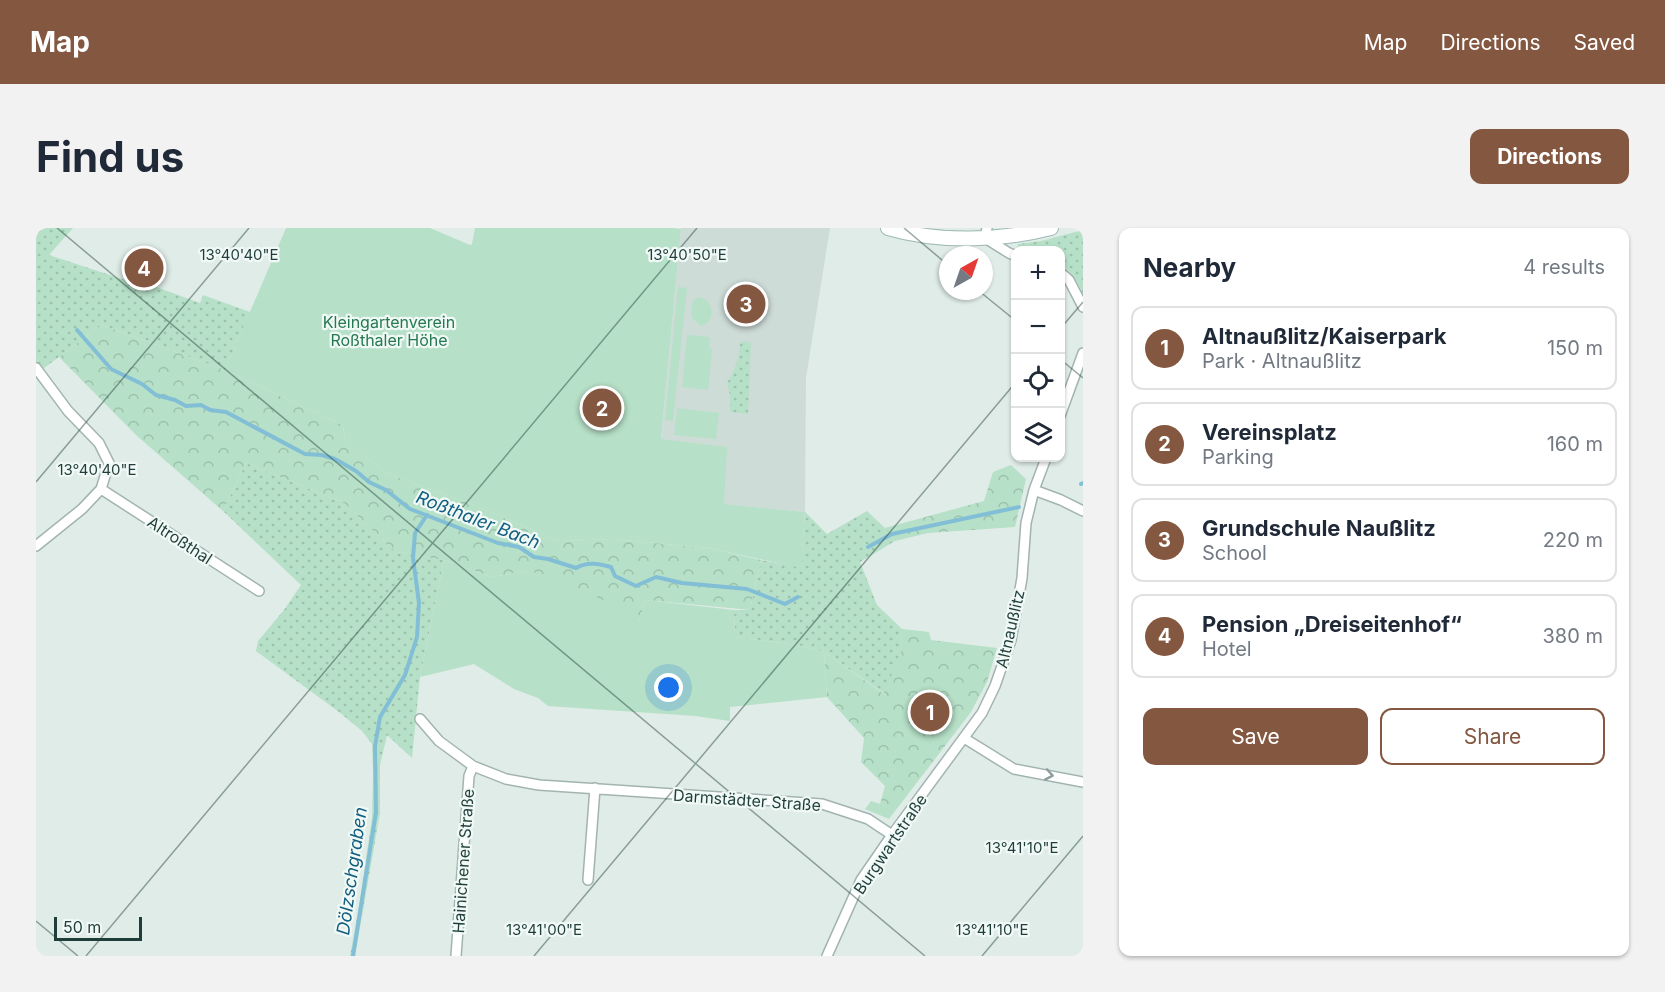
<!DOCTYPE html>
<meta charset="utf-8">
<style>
body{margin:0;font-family:Inter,sans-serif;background:#f2f2f3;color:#1f2937}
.controls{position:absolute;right:18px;top:18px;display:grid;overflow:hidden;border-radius:12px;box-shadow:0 2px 4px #0004}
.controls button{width:54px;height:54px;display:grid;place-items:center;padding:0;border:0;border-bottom:2px solid #e0e1e3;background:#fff;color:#1f2937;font:30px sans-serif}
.compass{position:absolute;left:903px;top:18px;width:54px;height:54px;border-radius:50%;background:#fff;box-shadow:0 2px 4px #0004;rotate:40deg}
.scale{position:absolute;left:18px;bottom:15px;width:88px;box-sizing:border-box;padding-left:6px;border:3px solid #1f3e3a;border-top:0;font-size:16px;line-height:21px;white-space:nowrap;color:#1f3e3a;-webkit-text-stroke:4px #f1f9f6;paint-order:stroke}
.you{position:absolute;left:633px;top:460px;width:21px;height:21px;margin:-15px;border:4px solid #fff;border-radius:50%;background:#1a73e8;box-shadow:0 0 0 9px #1a73e833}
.badge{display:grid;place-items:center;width:39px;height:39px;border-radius:50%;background:#845740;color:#fff;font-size:20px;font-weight:700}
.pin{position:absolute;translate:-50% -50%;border:3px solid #fff;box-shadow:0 2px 6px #0006}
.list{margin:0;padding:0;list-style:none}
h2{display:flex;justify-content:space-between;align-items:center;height:78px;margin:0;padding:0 24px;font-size:26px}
h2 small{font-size:20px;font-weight:400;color:#747a83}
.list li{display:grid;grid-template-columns:39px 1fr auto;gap:18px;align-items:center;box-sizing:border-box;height:84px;margin:0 12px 12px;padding:0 12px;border:2px solid #e0e1e3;border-radius:12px}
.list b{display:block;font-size:22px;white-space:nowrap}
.list p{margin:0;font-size:20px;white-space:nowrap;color:#747a83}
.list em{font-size:20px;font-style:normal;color:#747a83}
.actions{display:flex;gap:12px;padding:18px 24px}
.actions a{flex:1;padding:14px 0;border:2px solid #845740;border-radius:12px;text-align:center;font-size:21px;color:#845740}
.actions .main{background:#845740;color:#fff}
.icon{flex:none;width:33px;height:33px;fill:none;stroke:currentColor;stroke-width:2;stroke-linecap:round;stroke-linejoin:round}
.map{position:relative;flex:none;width:1047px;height:728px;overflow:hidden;border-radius:12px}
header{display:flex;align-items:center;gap:36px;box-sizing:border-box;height:84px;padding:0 30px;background:#845740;color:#fff}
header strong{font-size:28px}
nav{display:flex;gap:33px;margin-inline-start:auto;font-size:21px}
.intro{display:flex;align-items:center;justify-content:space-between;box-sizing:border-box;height:144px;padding:0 36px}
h1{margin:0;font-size:42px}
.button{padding:15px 27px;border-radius:12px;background:#845740;color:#fff;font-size:21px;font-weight:700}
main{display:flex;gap:36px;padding:0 36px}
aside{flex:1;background:#fff;border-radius:12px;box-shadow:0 2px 4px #0004}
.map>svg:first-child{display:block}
.built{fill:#cedcd8}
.grass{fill:url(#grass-dots)}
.forest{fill:url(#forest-crowns)}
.garden{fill:#b6e0c7}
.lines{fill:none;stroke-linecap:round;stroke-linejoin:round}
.stream{stroke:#82bfd7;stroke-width:4}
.street-casing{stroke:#a2b4b0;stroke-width:12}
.secondary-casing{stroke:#9db9b3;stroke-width:16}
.street{stroke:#fff;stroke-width:9}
.secondary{stroke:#fff;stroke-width:14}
.oneway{stroke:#8f9e9c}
.ticks{fill:none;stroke:#1f3e3a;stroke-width:1.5;stroke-opacity:0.45}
.labels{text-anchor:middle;stroke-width:4.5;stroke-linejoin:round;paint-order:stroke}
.park-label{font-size:16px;fill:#257950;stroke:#f1f9f6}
.street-label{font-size:16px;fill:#1f3e3a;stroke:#f1f9f6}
.water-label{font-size:18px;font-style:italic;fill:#135f80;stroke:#f1f9f6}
.ticks-label{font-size:15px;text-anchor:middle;fill:#1f3e3a;stroke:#f1f9f6;stroke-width:4.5;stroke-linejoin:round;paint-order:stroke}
</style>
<header>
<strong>Map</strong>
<nav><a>Map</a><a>Directions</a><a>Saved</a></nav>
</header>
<div class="intro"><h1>Find us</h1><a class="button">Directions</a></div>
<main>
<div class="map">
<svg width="1047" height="728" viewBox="0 0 1047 728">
<defs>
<pattern id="grass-dots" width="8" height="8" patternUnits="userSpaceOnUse" patternTransform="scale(1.5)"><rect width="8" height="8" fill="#b6e0c7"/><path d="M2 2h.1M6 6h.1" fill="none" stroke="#9cc1ac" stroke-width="1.8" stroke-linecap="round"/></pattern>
<pattern id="forest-crowns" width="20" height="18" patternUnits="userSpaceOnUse" patternTransform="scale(1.5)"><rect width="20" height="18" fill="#b6e0c7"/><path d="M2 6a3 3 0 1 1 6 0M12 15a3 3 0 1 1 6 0" fill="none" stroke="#9cc1ac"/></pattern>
</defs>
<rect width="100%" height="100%" fill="#e0ece8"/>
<!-- built -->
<path class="built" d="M645,0H794L770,150L769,284L687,276L625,212Z"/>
<!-- grass -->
<path class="grass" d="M0,0H37L13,27L92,53L93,49L164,75L167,67L214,84L189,142L66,97L0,146Z
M1047,2V67C1043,55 1036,44 1025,37L1024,22H981L982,16L1005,13Z
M709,113L715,115L712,186L694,184V167L691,155C699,142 703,131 704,115Z
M210,235L308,275L360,324L408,332L384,449L376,530L351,507L344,537V585L319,728H314L323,678L336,590L337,546L336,516L326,503L303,484L220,423L222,413L248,382L265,357L187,283Z
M831,283L849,300L859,313L824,334L841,377L866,401L865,423L849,466L788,424L762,417L699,409L698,382H714L725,332L765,339L769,284L791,306Z"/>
<!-- forest -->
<path class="forest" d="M66,97L189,142L307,197L309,213L352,246L428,273L524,313L576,311L673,320L725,332L714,382L610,372L603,393L491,343L456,349L408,332L360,324L308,275L210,235L187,283L100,207L23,129Z
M975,237L990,251L979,299L892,305L859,313L849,300L948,273L957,244Z
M866,401L893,404L895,412L961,420L951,454L935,484L853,591L829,581L835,573L844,576L849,558L825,534L828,510L791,469L788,424L848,466L865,423Z"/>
<!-- garden -->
<path class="garden" d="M250,0H394L434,17L436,16L439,0H636L645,1L625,211L691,219L688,276L769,284L765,340L673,320L576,311L524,313L428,273L352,246L309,213L307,197L189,142Z
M642,59L651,60L637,193L629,192Z
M662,69C678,71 681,93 665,98L656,90C655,82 654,74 662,69Z
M651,107L674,109L673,120L676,121L672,162L646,159Z
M641,180L683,185L680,211L638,207Z
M408,332L456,349L491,343L517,348L596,386L603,393L610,372L698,382L699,409L762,417L788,424L791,469L694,479V493L659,488L512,478L502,470L478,461L438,436L384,449Z"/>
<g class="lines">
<!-- stream -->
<path class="stream" d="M41,102L75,141L106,156L120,167L139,172L150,178L165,177L174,182L190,184L269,226L286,227L299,231L320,243L333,254L350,262L374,281L462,315L483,319L498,329L512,331L540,340C552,333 563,336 575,339L579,348L600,358L620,349L646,355L711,361L749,376L762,369
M1045,256L1047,255
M832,319L856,306L983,279
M317,728L340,584L339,518L344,489L369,447L381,409L383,375L377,330L379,305L391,287"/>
<defs>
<path id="street" d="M951,0L949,10L973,25L980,28
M1024,44L1033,52L1047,79
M0,140L32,183L63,215L73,235L65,261L46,281L0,318
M1024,188L1047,125
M65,261L223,363
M998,262L1025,272L1047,283
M384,491L403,513L437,538L470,551L503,557L786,576L832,591L856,607
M928,510L978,541L1047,554
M552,652L559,560
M420,728L433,548L437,538
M791,728L825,652L856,607L946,485L959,458L975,412L986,350L990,295L998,262L1010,230"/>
<path id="secondary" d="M852,0C903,15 964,13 1015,0"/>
</defs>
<!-- street casing -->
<use href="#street" class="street-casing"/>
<!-- secondary casing -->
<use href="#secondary" class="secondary-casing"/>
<!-- street -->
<use href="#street" class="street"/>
<!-- secondary -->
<use href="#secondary" class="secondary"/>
</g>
<!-- one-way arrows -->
<defs><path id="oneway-chevron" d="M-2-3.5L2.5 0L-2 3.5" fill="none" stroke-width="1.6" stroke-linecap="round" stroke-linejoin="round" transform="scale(1.5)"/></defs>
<use class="oneway" href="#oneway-chevron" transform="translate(1013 547) rotate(10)"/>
<!-- ticks -->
<path class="ticks" d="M21,0L889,728M868,0L912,37M943,63L980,93M1024,101L1047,74M1024,131L1047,150M0,254L213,0M0,693L42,728M50,728L661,0M498,728L980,154M946,728L1047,608"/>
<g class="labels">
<!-- park labels -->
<g class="park-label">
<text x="353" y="100">Kleingartenverein<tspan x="353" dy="18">Roßthaler Höhe</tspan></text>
</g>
<!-- street labels -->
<g class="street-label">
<text transform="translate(144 312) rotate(33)" y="6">Altroßthal</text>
<text transform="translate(974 401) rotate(-77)" y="6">Altnaußlitz</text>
<text transform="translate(711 572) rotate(4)" y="6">Darmstädter Straße</text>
<text transform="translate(854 616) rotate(-56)" y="6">Burgwartstraße</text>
<text transform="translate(427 633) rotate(-86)" y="6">Hainichener Straße</text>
</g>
<!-- water labels -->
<g class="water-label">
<text transform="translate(442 292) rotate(21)" y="6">Roßthaler Bach</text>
<text transform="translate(316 643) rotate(-82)" y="6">Dölzschgraben</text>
</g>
</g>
<g class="ticks-label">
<text x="203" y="32">13°40'40"E</text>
<text x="651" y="32">13°40'50"E</text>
<text x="61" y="247">13°40'40"E</text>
<text x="986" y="625">13°41'10"E</text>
<text x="508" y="707">13°41'00"E</text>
<text x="956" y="707">13°41'10"E</text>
</g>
</svg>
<div class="controls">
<button>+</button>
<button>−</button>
<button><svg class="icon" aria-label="locate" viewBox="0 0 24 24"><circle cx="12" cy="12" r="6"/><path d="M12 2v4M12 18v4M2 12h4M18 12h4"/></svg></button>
<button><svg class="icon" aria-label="layers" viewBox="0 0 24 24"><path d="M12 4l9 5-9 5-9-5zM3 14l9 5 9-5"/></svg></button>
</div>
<svg class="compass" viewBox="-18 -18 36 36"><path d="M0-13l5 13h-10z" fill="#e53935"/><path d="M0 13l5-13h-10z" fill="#747a83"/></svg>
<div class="scale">50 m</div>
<div class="you"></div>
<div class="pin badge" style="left:894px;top:484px">1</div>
<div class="pin badge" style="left:566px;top:180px">2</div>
<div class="pin badge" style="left:710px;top:76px">3</div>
<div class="pin badge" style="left:108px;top:40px">4</div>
</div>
<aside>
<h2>Nearby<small>4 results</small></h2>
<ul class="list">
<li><span class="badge">1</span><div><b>Altnaußlitz/Kaiserpark</b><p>Park · Altnaußlitz</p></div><em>150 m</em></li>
<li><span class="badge">2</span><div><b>Vereinsplatz</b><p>Parking</p></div><em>160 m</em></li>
<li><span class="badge">3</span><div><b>Grundschule Naußlitz</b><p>School</p></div><em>220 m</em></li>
<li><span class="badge">4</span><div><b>Pension „Dreiseitenhof“</b><p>Hotel</p></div><em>380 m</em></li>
</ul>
<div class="actions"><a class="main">Save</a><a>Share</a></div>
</aside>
</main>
